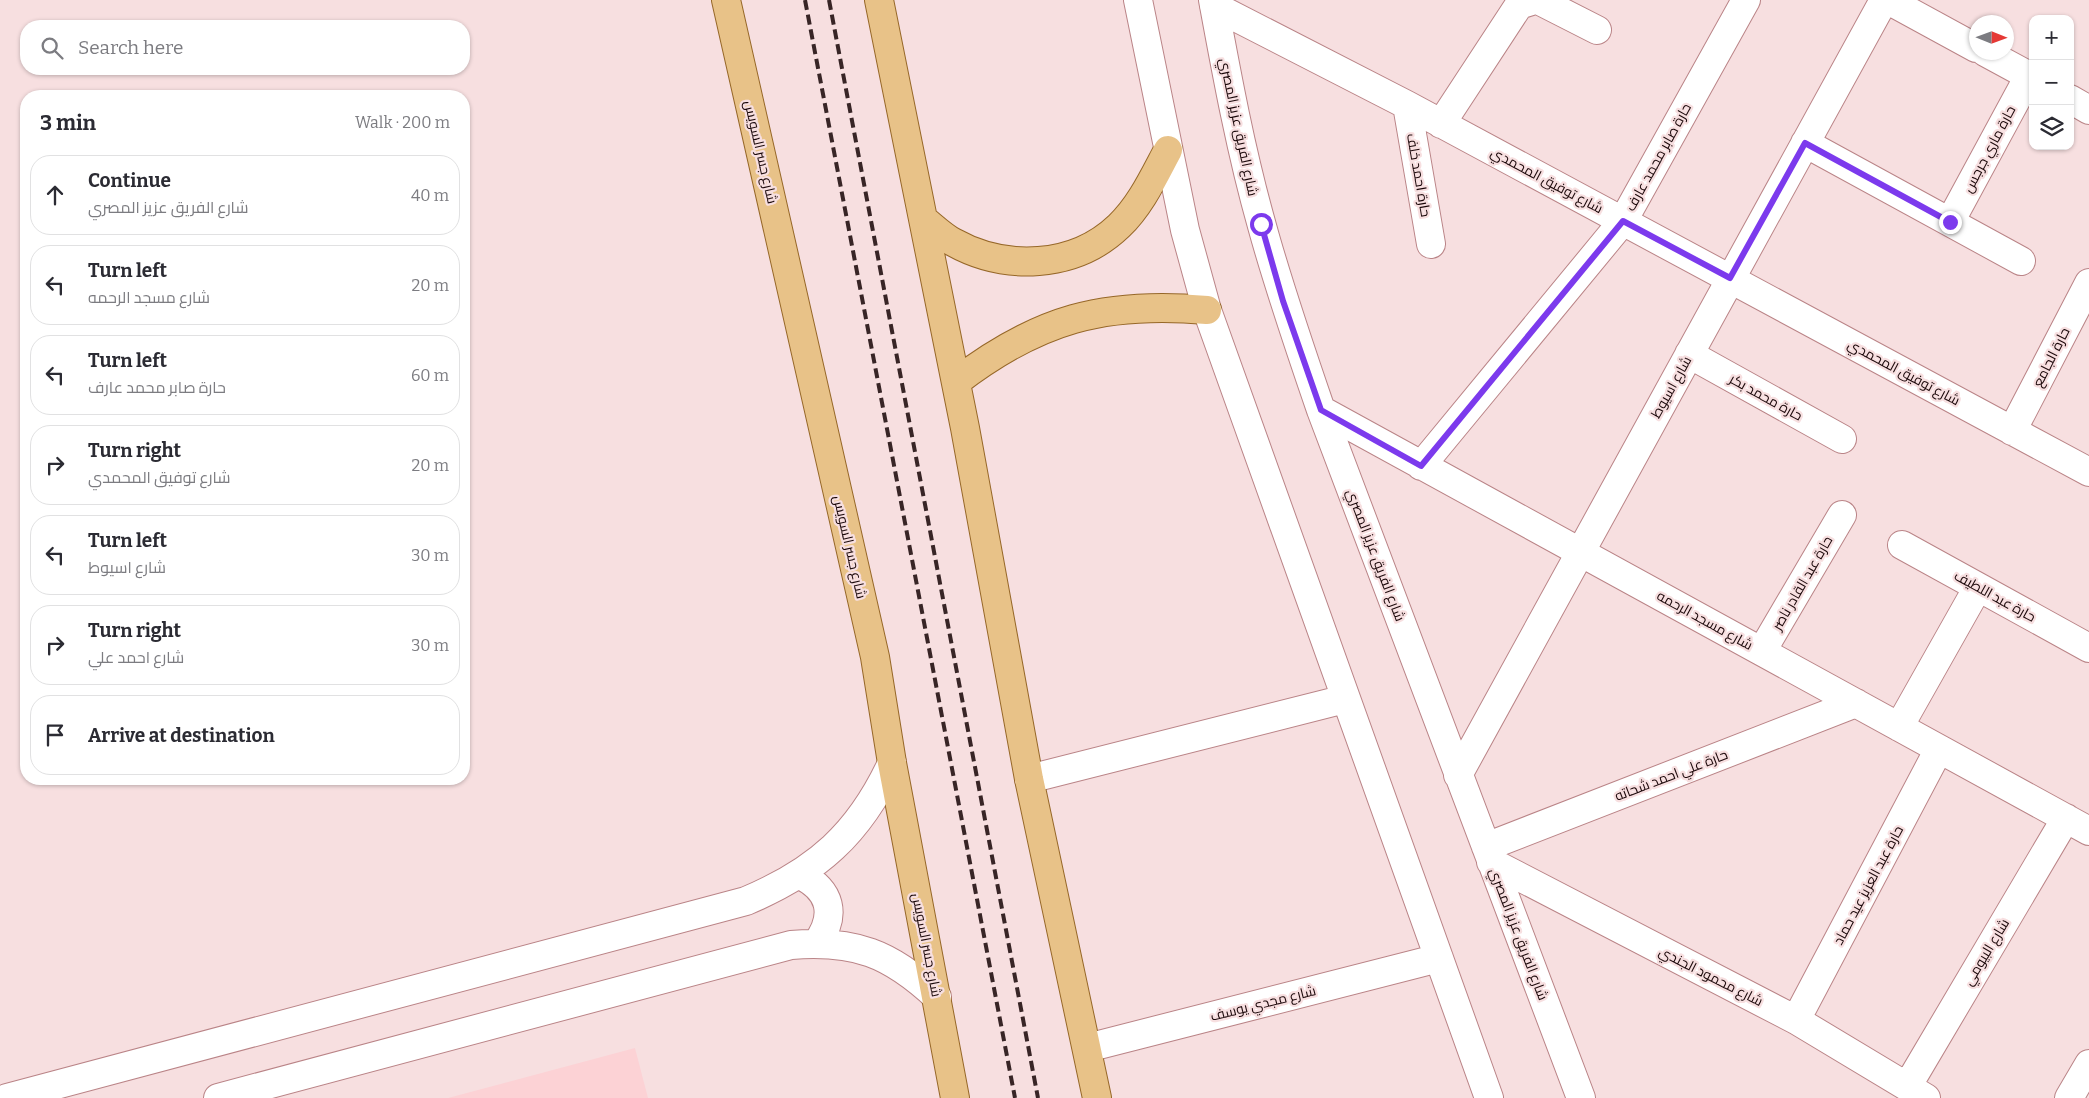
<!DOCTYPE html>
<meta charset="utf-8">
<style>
body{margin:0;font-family:Bitter,Cairo,serif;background:#f2f2f3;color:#2b2b33}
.controls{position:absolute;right:15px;top:15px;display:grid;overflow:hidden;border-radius:10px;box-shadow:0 1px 4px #0004}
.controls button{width:45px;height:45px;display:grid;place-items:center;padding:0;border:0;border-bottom:1px solid #e1e1e2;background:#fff;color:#2b2b33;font:25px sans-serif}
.compass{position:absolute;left:1969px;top:15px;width:45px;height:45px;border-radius:50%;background:#fff;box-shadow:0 1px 4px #0004;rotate:91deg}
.stop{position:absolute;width:15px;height:15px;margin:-11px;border:4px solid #7c3aed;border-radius:50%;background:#fff}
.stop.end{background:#7c3aed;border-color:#fff;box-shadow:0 1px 5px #0008}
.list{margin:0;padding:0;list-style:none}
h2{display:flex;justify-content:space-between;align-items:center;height:65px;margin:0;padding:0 20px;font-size:21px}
h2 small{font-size:16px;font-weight:400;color:#7c7c81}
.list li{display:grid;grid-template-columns:32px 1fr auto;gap:15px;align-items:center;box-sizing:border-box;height:80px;margin:0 10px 10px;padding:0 10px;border:1px solid #e1e1e2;border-radius:20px}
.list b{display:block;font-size:19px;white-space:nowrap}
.list p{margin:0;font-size:16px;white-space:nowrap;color:#7c7c81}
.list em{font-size:16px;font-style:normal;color:#7c7c81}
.icon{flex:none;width:28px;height:28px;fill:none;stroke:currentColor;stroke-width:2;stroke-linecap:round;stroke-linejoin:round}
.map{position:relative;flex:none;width:2089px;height:1098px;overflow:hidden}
.search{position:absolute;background:#fff;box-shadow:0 1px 4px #0004;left:20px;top:20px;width:450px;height:55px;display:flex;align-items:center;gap:12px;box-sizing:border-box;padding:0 18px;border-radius:20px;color:#7c7c81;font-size:19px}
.panel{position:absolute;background:#fff;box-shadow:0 1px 4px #0004;left:20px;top:90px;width:450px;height:695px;border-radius:20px}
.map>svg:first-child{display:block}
.built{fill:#fcd2d5}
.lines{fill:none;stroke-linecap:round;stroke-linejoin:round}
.minor-casing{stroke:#ba8487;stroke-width:30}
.major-casing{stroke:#966728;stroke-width:30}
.minor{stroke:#fff;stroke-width:28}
.major{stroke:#e8c288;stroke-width:28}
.rail{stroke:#382526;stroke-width:4;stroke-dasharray:10 5;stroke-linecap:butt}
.route{stroke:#7c3aed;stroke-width:6}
.labels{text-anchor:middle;stroke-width:4.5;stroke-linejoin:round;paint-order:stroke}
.street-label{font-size:14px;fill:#1a0709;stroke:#f7dfe0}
</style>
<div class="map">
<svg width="2089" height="1098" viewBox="0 0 2089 1098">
<rect width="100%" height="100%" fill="#f7dfe0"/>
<!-- built -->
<path class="built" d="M635,1048L648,1098H448Z"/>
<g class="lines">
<defs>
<path id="minor" d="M1138,0L1185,230L1207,310L1489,1098
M1213,0C1227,76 1241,152 1262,226C1279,288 1300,349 1321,410L1581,1098
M1538,0L1597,30
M1888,0L1976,48
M1214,6L1407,105L2089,472
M1985,52L2033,78
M2070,99L2089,110
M1407,105L1431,244
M1441,124L1519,5L1535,0
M1805,143L2021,261
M1950,222L2029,76
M1689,354L1842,439
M1321,410L2089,831
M2012,431L2089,283
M1421,466L1623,221L1746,0
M1902,545L2089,648
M1762,651L1842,515
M1899,727L1978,587
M1458,775L1884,0
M1029,779L1345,699
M1486,847L1856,703
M1491,862L1796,1020L1926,1098
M800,875C831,890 837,915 817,943
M1796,1020L1939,749
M1087,1048L1439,958
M1907,1087L2066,818
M7,1098L746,901C817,871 859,834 892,763
M218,1098L791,945C855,940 890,953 937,997
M2069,1098L2089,1064"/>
<path id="major" d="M726,0L875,657L892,763L955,1098
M879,0L965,428L1029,779L1097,1098
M923,219C932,226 942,236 953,242C1005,271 1074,269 1119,226C1141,205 1154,176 1168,150
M956,382C1038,319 1104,301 1207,310"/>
</defs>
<!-- minor casing -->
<use href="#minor" class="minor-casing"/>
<!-- major casing -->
<use href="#major" class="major-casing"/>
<!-- minor -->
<use href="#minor" class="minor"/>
<!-- major -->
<use href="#major" class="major"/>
<!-- rail -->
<path class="rail" d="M805,0L1015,1098
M829,0L1038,1098"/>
</g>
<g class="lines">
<!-- route -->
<path class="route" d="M1261,224L1283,301L1321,410L1421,466L1623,221L1730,278L1805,143L1950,222"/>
</g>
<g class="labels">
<!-- street labels -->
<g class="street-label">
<text transform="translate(1239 127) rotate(78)" y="5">شارع الفريق عزيز المصري</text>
<text transform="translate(1989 149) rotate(-62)" y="5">حارة ماري جرجس</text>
<text transform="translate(761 152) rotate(77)" y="5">شارع جسر السويس</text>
<text transform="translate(1658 157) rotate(-61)" y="5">حارة صابر محمد عارف</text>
<text transform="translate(1419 175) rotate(80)" y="5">حارة احمد خلف</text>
<text transform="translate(1547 180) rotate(28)" y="5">شارع توفيق المحمدي</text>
<text transform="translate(2051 357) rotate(-63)" y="5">حارة الجامع</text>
<text transform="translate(1904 372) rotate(28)" y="5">شارع توفيق المحمدي</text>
<text transform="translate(1671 387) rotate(-61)" y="5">شارع اسيوط</text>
<text transform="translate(1766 397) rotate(29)" y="5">حارة محمد بكر</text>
<text transform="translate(850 547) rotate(77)" y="5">شارع جسر السويس</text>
<text transform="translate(1376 555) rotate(69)" y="5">شارع الفريق عزيز المصري</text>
<text transform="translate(1802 583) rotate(-60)" y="5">حارة عبد القادر ناصر</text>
<text transform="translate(1995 596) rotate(29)" y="5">حارة عبد اللطيف</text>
<text transform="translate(1705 620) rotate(29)" y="5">شارع مسجد الرحمه</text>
<text transform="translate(1671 775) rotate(-21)" y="5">حارة علي احمد شحاته</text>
<text transform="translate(1868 885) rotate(-62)" y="5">حارة عبد العزيز عيد حماد</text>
<text transform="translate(1519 934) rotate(69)" y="5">شارع الفريق عزيز المصري</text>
<text transform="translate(927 945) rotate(79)" y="5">شارع جسر السويس</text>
<text transform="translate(1986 952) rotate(-59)" y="5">شارع البيومي</text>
<text transform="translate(1711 976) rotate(27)" y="5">شارع محمود الجندي</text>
<text transform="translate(1263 1003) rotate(-14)" y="5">شارع مجدي يوسف</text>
</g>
</g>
</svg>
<div class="controls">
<button>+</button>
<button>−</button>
<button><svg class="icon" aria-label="layers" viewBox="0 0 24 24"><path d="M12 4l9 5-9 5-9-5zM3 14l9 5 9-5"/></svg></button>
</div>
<svg class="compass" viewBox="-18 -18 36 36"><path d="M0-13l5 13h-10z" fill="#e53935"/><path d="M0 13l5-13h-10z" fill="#7c7c81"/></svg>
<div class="stop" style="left:1261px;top:224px"></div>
<div class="stop end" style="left:1950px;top:222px"></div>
<div class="search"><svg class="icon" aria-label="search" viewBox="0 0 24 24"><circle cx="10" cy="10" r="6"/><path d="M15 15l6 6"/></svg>Search here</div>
<section class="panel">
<h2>3 min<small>Walk · 200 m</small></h2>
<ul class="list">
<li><svg class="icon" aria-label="ahead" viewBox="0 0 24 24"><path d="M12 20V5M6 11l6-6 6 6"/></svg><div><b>Continue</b><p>شارع الفريق عزيز المصري</p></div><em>40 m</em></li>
<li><svg class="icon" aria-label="left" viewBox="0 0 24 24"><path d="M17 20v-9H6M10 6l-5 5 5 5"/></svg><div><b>Turn left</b><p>شارع مسجد الرحمه</p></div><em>20 m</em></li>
<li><svg class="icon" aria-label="left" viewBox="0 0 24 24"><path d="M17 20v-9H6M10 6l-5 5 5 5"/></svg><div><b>Turn left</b><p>حارة صابر محمد عارف</p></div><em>60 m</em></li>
<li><svg class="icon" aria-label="right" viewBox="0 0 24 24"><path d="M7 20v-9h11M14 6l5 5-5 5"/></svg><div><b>Turn right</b><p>شارع توفيق المحمدي</p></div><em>20 m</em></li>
<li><svg class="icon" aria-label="left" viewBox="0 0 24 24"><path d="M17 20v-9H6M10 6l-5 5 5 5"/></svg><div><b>Turn left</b><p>شارع اسيوط</p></div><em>30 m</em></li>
<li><svg class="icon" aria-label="right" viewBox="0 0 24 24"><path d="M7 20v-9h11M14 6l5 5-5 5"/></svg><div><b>Turn right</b><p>شارع احمد علي</p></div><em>30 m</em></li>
<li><svg class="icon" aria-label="arrive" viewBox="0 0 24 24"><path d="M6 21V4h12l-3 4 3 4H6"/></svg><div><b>Arrive at destination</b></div></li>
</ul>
</section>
</div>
